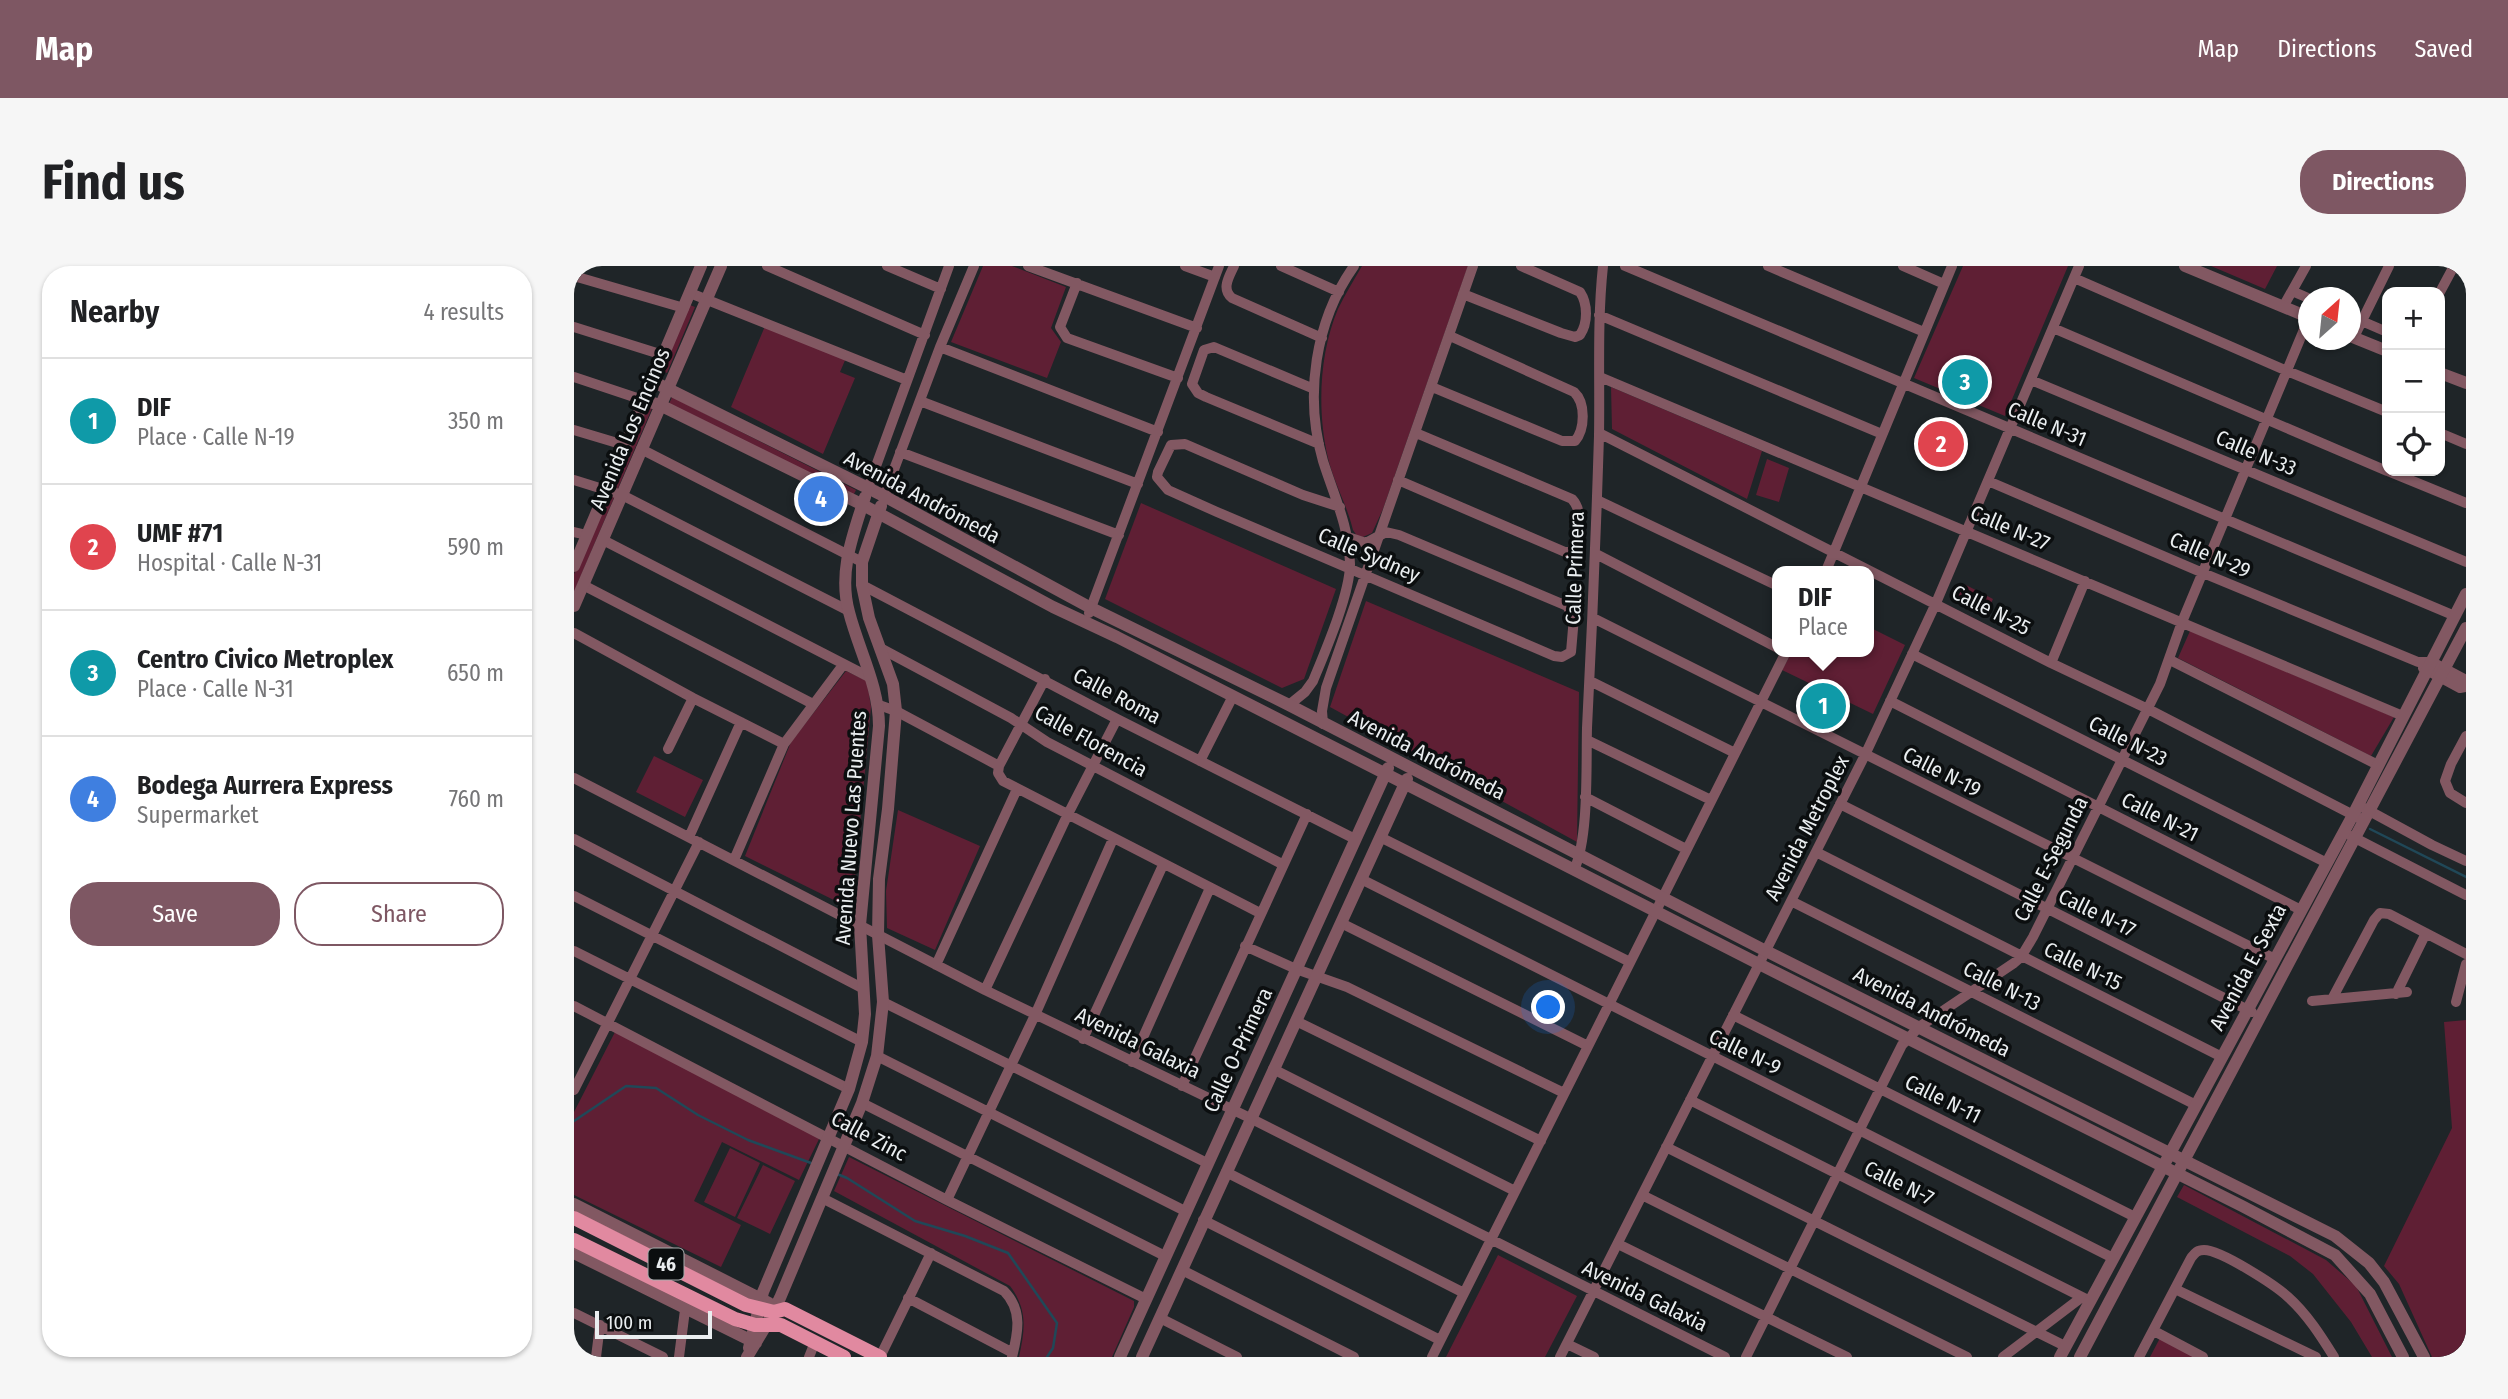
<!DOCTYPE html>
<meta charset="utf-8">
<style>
body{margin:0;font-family:"Fira Sans Condensed",sans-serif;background:#f6f6f6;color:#202124}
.controls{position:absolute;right:21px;top:21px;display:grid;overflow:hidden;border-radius:14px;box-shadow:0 2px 5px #0004}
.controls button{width:63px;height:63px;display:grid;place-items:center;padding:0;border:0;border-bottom:2px solid #e0e0e0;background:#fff;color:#202124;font:35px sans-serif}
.compass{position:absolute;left:1724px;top:21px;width:63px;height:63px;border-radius:50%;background:#fff;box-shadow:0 2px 5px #0004;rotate:27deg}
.scale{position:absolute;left:21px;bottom:18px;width:117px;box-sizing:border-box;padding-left:7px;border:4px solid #eaeef0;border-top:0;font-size:19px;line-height:24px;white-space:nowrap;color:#eaeef0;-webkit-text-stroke:5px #0b0e0f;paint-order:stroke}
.you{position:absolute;left:975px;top:742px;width:24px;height:24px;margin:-18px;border:5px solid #fff;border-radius:50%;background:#1a73e8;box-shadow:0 0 0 10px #1a73e833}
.badge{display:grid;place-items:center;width:46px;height:46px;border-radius:50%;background:#7e5763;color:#fff;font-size:23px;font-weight:700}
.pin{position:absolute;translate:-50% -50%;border:4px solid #fff;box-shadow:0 2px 7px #0006}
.popup{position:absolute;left:1198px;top:300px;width:102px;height:91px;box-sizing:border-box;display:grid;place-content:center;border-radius:14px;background:#fff;filter:drop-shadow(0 2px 5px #0005);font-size:23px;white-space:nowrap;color:#757577}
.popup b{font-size:26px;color:#202124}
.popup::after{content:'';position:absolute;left:50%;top:100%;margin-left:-14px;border:14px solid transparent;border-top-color:#fff}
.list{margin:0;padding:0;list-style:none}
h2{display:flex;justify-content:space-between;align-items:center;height:91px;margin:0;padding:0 28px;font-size:30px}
h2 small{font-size:23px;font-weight:400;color:#757577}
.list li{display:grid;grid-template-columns:46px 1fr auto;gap:21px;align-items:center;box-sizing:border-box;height:126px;padding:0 28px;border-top:2px solid #e0e0e0}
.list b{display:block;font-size:26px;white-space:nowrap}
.list p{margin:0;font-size:23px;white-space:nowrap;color:#757577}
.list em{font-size:23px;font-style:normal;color:#757577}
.actions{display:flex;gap:14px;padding:21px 28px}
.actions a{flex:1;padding:16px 0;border:2px solid #7e5763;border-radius:28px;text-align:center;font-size:24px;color:#7e5763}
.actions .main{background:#7e5763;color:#fff}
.icon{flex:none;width:38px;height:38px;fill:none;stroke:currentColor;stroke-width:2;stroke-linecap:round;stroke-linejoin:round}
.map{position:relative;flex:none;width:1892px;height:1091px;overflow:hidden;border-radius:28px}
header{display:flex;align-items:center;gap:42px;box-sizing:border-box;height:98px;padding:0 35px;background:#7e5763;color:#fff}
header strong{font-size:33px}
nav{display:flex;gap:38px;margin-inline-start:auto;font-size:24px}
.intro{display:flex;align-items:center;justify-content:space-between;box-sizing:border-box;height:168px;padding:0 42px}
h1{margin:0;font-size:49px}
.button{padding:18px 32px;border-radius:28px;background:#7e5763;color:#fff;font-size:24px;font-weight:700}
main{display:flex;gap:42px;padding:0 42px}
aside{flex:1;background:#fff;border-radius:28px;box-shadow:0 2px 5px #0004}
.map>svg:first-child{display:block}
.green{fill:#5f1f34}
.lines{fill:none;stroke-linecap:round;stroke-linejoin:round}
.stream{stroke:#204858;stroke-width:2.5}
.minor{stroke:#825862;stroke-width:10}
.tertiary{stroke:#825862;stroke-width:12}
.primary{stroke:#e189a0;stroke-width:14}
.labels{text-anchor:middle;stroke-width:7;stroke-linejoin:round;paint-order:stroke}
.shield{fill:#0b0e0f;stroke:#a7abac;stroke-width:2}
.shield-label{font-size:19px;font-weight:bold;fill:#eaeef0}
.street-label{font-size:21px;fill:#eaeef0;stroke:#0b0e0f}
</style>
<header>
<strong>Map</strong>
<nav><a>Map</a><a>Directions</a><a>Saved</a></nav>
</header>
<div class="intro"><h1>Find us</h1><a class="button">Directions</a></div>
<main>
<aside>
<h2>Nearby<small>4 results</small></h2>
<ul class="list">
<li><span class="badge" style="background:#0f9aa8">1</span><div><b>DIF</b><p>Place · Calle N-19</p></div><em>350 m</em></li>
<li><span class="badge" style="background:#e0444e">2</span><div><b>UMF #71</b><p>Hospital · Calle N-31</p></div><em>590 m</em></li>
<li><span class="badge" style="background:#0f9aa8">3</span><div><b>Centro Civico Metroplex</b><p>Place · Calle N-31</p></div><em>650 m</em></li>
<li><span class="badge" style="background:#3f7fe0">4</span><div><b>Bodega Aurrera Express</b><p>Supermarket</p></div><em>760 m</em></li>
</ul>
<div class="actions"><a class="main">Save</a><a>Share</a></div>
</aside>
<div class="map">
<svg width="1892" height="1091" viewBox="0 0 1892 1091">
<rect width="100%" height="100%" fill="#1f2528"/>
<!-- green -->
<path class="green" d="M409,0H438L492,21L477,62L487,76L473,112L377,76Z
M788,0H894L809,243L798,267L789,271L783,270L779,264C773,239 760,217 754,192C743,145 745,88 764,43C771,28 780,14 788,0Z
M1389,0H1494L1431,150L1340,112Z
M1637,0H1703L1691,23Z
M116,39L121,41L93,107L88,105Z
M191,60L272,92L266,106L281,112L249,188L157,141Z
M1037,121L1188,185L1173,233L1038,163Z
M98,131L282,224L279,230L95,138Z
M72,137L79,140L0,326V308Z
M1193,193L1215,202L1205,236L1182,229Z
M567,237L762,323L730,413L708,422L531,333Z
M1390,318L1419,333L1412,348L1383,333Z
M792,335L1005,426L1003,576L756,441Z
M1295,361L1331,379L1299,448L1208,404L1218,386H1294Z
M1616,365L1820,451L1797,490L1604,392Z
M272,405L293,415L297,441L278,643L171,590L217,476Z
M80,490L129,514L111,551L62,526Z
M324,544L406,580L361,684L313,662L312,625Z
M1892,754V1091H1858L1825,1018L1810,1000L1878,862L1870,756Z
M41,766L247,869L225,914L148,876L120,935L167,959L147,1001L0,929V846Z
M156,882L186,897L161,951L130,936Z
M275,891L560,1035V1041L538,1091H445C451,1063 454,1044 436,1020L260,925Z
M189,899L221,915L196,968L163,952Z
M1610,919L1752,994L1782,1020L1818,1091H1798L1777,1056L1739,1008L1716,990L1603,931Z
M924,989L1003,1030L971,1091H872Z
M1586,1072L1623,1091H1576Z"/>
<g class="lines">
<!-- stream -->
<path class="stream" d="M1796,563L1892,611
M0,855L52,820L82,822L124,849L174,874L237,897
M263,908L273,912L341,955L391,970L434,987L483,1057L479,1082L473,1091"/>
<!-- minor -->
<path class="minor" d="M193,0L351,69
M313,0L367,23
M454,0L623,62
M611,0L641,11
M660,0C655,11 647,23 658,32L748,72
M707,0L765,26
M1051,0L1881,350
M1194,0L1350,66
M1329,0L1370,18
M0,10L110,42
M1500,12L1713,105L1813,146
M503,17L486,61L493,72L604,112
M1718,25L1734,32
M1866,26L1880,0
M116,27L333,114
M889,28L987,67L1001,71L1006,69C1014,57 1014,38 1006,26L947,0
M1709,41L1732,0
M1025,49L1308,168
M1776,50L1813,66
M0,61L89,89
M1479,62L1813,205
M1780,71L1815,0
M366,81L584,166
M0,111L69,134
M1026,111L1829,450
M1457,114L1892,296
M858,121L988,175H1001C1011,163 1012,137 1000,126L876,70
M740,123L640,81L630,84L618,118L624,127L632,131L745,178
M346,135L564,218
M0,164L50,179
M1025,167L1477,397L1574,443L1785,552
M1866,167L1892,178
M67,183L288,296
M326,186L545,269
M1814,205L1892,237
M0,214L48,229L275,345
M824,214L991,286H996C1009,276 1009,245 998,233L842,167
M1414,215L1629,307L1844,396H1858L1892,414
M294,222L375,0
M310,230L366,81L400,0
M1023,234L1204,320
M766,241L729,229L611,178L597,179L584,206L583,211L594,224L643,246L980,390L988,391L997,386L1000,351L993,340L825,269L812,266L792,277L774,271
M0,266L13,269
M29,274L297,412
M1022,288L1204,382
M1252,305L1378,0
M9,319L239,438
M288,319L543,453L781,573
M515,347L645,0
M1019,352L1701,693
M0,367L119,432L210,478
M308,383L437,452L473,476L708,598
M1338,388L1753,597
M1596,394L1804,499
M1477,397L1511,315
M1849,402L1886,422L1892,421
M471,413L425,500L424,507L429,515L686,647
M1016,415L1161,487
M1316,435L1727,644
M305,439L322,445L425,500
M715,439L731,426L739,415C751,386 776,328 776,298C775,260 760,230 749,195C730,130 741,55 780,0
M749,458L748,445L752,422L899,0
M1892,470L1877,498L1871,515L1876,527L1892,537
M1013,474L1137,534
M94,483L119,432
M626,495L659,430
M0,512L411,724L676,852L1151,1091
M1011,531L1112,583
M1266,538L1678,746
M1790,542L1858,579L1892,595
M1777,570L1892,629
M115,571L167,456
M806,571L1056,696
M0,573L290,723
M1242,586L1648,791
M160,594L210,478L269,399
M1000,604C1015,572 1012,500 1013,462C1018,365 1022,267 1025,170C1026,113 1023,56 1029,0
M787,613L1539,992
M0,630L288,776
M1217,635L1622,839
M767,657L1014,780
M671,680L722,703L773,721L990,827
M0,685L275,823
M362,699L443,523
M411,724L494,548L543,453
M1822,728L1852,667
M1758,733L1800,654L1806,647L1815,648L1892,688
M1738,735L1833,726
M309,736L633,897
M1882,736L1892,698
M0,740L373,934L572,1033
M1159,749L1561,951
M722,755L967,875
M509,773L589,599
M303,790L611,945
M558,796L636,622
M699,803L941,925
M608,820L733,548
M0,824L125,576
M1116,834L1516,1035
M288,837L591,990
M1092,881L1491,1080
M652,906L890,1027
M1068,929L1393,1091
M248,932L430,1025C449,1044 444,1067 438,1091
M373,934L461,749L539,573
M629,954L866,1074
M1044,978L1273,1091
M608,1004L780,1091
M1601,1023L1742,1091
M334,1032L439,1087
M0,1047L89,1091
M586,1052L663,1091
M1580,1065L1629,1091
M993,1078L1020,1091
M22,1091L26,1059
M105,1091L111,1044L118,1043
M235,1091L241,1076
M306,1091L357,987
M858,1091L1212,386
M986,1091L1291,489L1362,337L1505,0
M1172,1091L1328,779L1345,761L1440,697L1447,691L1459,671L1586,418L1608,356L1734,54
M1429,1091L1508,1031
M1565,1091L1617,992C1621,987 1623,984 1630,984C1647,984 1701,1019 1714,1031C1733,1048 1747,1070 1760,1091"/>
<!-- tertiary -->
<path class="tertiary" d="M1611,0L1734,51
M1776,70L1813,85
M1866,107L1892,117
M78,115L310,230L517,342L715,439L1192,685L1761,970L1795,997L1810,1016L1850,1091
M69,134L86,139L289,239L479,341L543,371L1185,698L1668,940L1761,989L1796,1028L1829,1091
M0,300L127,0
M0,340L147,0
M0,938L195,1037
M0,987L182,1077
M175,1082L189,1026L275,823L288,776L291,748L286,659L305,460C305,420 285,385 275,346C264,306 279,269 291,231
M173,1091L193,1058L206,1032L288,837L303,790L309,736L304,669L305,613L314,543L322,445L319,418L295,352L288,319V296L307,240
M546,1091L814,502
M568,1091L833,513
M1486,1091L1779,549L1892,328
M1506,1091L1892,362"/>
<!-- primary -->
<path class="primary" d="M0,952L172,1039L200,1046L211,1043L306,1091
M0,974L161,1053L181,1059H207L270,1091"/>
</g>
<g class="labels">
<!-- shield labels -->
<rect class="shield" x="74.5" y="982.5" width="35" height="31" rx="5"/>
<g class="shield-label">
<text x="92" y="1005">46</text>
</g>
<!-- street labels -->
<g class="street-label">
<text transform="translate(1473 158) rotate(23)" y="7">Calle N-31</text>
<text transform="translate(56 163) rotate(-67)" y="7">Avenida Los Encinos</text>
<text transform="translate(1682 187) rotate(23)" y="7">Calle N-33</text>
<text transform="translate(348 231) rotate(28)" y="7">Avenida Andrómeda</text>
<text transform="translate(1436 262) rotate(23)" y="7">Calle N-27</text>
<text transform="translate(795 289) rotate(23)" y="7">Calle Sydney</text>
<text transform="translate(1636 289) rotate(23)" y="7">Calle N-29</text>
<text transform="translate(1001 302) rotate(-88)" y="7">Calle Primera</text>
<text transform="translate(1417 344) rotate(27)" y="7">Calle N-25</text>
<text transform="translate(543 430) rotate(28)" y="7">Calle Roma</text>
<text transform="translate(517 475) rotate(29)" y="7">Calle Florencia</text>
<text transform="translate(1554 475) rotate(27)" y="7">Calle N-23</text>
<text transform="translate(853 489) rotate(27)" y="7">Avenida Andrómeda</text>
<text transform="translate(1368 506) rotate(27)" y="7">Calle N-19</text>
<text transform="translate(1586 551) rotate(27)" y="7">Calle N-21</text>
<text transform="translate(277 562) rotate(-86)" y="7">Avenida Nuevo Las Puentes</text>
<text transform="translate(1233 562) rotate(-63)" y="7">Avenida Metroplex</text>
<text transform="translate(1477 593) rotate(-63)" y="7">Calle E-Segunda</text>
<text transform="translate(1523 647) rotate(26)" y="7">Calle N-17</text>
<text transform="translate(1509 700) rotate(26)" y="7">Calle N-15</text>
<text transform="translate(1674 701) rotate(-62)" y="7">Avenida E. Sexta</text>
<text transform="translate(1428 720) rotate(27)" y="7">Calle N-13</text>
<text transform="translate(1358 746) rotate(27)" y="7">Avenida Andrómeda</text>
<text transform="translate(564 777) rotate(26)" y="7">Avenida Galaxia</text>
<text transform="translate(664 784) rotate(-65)" y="7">Calle O-Primera</text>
<text transform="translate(1171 786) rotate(26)" y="7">Calle N-9</text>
<text transform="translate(1369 833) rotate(27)" y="7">Calle N-11</text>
<text transform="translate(295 870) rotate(28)" y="7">Calle Zinc</text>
<text transform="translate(1325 917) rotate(26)" y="7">Calle N-7</text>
<text transform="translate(1071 1030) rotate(26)" y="7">Avenida Galaxia</text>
</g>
</g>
</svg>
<div class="controls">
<button>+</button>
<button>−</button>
<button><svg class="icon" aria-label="locate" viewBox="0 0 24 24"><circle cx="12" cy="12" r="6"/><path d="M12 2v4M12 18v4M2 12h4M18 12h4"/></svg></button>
</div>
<svg class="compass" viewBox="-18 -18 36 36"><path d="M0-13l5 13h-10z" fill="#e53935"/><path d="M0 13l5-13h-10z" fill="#757577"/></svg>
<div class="scale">100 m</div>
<div class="you"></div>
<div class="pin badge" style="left:1249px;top:440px;background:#0f9aa8">1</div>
<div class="popup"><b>DIF</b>Place</div>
<div class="pin badge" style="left:1367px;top:178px;background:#e0444e">2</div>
<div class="pin badge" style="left:1391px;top:116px;background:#0f9aa8">3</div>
<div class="pin badge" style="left:247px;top:233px;background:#3f7fe0">4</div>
</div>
</main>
